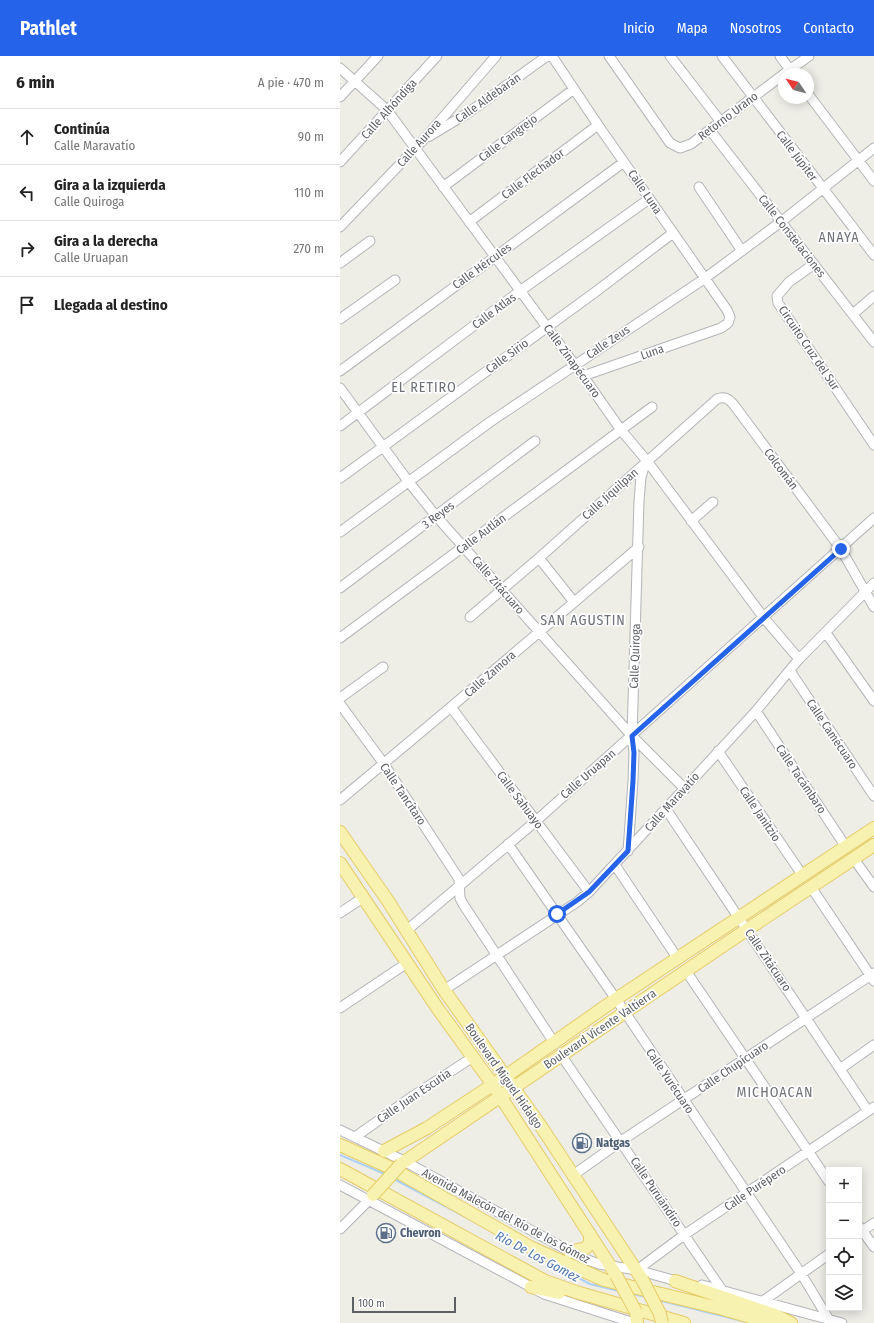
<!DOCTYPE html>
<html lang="es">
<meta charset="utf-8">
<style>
body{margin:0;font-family:"Fira Sans Condensed",sans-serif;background:#f2f2f2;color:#222}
.controls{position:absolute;right:12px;bottom:12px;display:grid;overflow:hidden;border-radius:0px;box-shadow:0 2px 10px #0003}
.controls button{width:36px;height:36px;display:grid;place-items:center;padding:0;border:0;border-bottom:1px solid #e0e0e0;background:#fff;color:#222;font:20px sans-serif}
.compass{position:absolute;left:438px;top:12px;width:36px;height:36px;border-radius:50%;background:#fff;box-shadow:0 2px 10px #0003;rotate:305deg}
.scale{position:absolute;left:12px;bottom:10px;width:104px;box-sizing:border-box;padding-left:4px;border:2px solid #5d6065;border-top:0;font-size:11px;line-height:14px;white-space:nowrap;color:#5d6065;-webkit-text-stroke:3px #fff;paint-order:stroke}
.stop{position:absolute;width:12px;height:12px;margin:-9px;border:3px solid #2563eb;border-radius:50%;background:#fff}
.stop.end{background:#2563eb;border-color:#fff;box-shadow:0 1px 4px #0008}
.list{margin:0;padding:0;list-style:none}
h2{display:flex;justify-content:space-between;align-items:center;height:52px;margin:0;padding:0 16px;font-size:17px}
h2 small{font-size:13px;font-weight:400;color:#767676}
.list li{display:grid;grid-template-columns:26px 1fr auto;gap:12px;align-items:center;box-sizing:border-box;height:56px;padding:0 16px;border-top:1px solid #e0e0e0}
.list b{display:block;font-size:15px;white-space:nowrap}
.list p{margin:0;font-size:13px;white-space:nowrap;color:#767676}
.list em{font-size:13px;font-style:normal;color:#767676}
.icon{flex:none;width:22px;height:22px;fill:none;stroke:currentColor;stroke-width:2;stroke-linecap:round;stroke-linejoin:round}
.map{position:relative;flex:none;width:534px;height:1267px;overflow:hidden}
header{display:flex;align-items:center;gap:24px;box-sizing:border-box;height:56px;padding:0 20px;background:#2563eb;color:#fff}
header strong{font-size:19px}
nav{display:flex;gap:22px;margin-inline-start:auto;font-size:14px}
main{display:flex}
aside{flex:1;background:#fff}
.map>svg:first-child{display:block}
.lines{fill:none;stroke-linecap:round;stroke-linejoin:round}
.stream{stroke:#acd1f8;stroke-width:2}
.minor-casing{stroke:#b3b5b9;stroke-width:11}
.major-casing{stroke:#e6cc67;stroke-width:14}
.minor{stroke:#fff;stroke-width:9}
.major{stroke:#f8f2b1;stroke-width:12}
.major-bridge-casing{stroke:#e6cc67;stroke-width:14;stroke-linecap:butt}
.major-bridge{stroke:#f8f2b1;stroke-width:12}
.route{stroke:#2563eb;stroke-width:5}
.labels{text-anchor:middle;stroke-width:3.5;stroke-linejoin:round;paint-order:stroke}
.street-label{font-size:12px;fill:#5d6065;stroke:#fff}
.service-label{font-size:12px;font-weight:bold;fill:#4e5e75;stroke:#fff;text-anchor:start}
.water-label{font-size:13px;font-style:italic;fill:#4d77b2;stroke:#fff}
.quarter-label{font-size:14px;letter-spacing:1px;fill:#6e7277;stroke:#fff}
</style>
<header>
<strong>Pathlet</strong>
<nav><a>Inicio</a><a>Mapa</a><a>Nosotros</a><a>Contacto</a></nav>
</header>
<main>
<aside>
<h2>6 min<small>A pie · 470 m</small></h2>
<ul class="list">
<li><svg class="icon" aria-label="ahead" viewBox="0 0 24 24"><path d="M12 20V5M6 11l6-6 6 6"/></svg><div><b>Continúa</b><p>Calle Maravatío</p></div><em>90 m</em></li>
<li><svg class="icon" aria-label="left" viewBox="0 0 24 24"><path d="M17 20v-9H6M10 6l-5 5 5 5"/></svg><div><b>Gira a la izquierda</b><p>Calle Quiroga</p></div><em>110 m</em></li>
<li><svg class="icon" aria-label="right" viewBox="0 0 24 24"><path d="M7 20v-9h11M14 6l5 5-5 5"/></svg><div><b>Gira a la derecha</b><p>Calle Uruapan</p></div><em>270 m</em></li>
<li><svg class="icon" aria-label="arrive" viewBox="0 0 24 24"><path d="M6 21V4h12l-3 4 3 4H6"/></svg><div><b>Llegada al destino</b></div></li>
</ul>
</aside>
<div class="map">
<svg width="534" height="1267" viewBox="0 0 534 1267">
<rect width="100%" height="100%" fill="#eeede6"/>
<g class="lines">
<!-- stream -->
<path class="stream" d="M0,1099L45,1118
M54,1123L137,1167
M207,1205L250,1228L279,1235
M293,1238L306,1241
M318,1244L410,1267"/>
<defs>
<path id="minor" d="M212,0L258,69L387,254L390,261L388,267L381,272L243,320
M269,0L330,87L340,92L351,88L444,18
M330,0L381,66
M382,0L534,199
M440,0L453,18
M0,12L47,54L243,320L281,374L307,405L424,562L459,603
M444,18L469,0
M468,38L534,125
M0,41L38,0
M370,74L534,286
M88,81L128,57L207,0
M0,106L97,0
M103,131L234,33
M359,131L402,195
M129,166L258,69
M0,171L86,81L156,0
M0,207L30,185
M474,208L449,226L437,240L438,247L534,389
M513,258L534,240
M0,263L55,224
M0,315L284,106
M0,332L68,425L96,460L292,680L345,733
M0,370L180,235L309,143
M0,422L254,237L333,177
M351,465L373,446
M0,476L150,366L364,223L442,165L534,92
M199,502L234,546
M0,532L195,385
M130,561L199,502L377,343C385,340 389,343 394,349L501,493L534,551
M486,577L534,645
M0,582L312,351
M450,615L534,740
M0,642L43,611
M0,648L44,708L119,823L120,842L123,848L215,988
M111,651L249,836
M416,655L506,791
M378,695L463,820
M0,744L111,651L299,491
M326,753L528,1055
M168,788L276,943L462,1219L491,1267
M288,795L293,725L294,697L292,680L299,445L301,421L305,408
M514,803L534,831
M275,809L338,903
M471,831L534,925
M0,857L24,841
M66,875L196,765L534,462
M346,915L489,1126
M104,934L237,846L249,836L416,655L459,603L534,527
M0,952L67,907
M221,999L382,1234
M500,1013L534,989
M0,1074L64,1105L242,1202L259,1208L297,1214L340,1226
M15,1081L73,1040L133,1001
M232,1120L281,1085L534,917
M0,1129L204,1238L294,1267
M519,1170L534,1191
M0,1173L29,1144
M519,1177L534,1167
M297,1214L344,1179L534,1051
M362,1229L502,1267
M423,1245L489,1198"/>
<path id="major" d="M0,776L48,845L104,934L200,1069L302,1223
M0,807L98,953L153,1029L276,1219
M0,1089L51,1112L192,1192L264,1224L383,1253L431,1267
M44,1095L87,1072L166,1020L276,943L534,772
M61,1108L390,885L534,789
M0,1113L205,1225L236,1236L344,1267
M230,1196L246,1192L250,1187V1178
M335,1225L435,1259L451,1267
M191,1231L219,1237
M296,1256L297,1267"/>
</defs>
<!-- minor casing -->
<use href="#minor" class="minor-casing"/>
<!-- major casing -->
<use href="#major" class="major-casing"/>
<!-- minor -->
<use href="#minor" class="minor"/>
<!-- major -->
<use href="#major" class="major"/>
<defs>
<path id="major-bridge" d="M33,1139L61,1108
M276,1219L296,1256
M302,1223L320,1258L322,1267"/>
</defs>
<!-- major-bridge casing -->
<use href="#major-bridge" class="major-bridge-casing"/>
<!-- major-bridge -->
<use href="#major-bridge" class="major-bridge"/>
</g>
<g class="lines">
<!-- route -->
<path class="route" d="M217,858L249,836L288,795L293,725L294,697L292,680L501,493"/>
</g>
<!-- icons -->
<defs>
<symbol id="fuel-ring" viewBox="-11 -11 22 22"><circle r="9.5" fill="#fff" stroke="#5c6f8a" stroke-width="1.5"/><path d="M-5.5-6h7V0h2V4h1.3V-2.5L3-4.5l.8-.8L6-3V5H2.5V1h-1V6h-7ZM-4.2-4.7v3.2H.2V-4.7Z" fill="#5c6f8a"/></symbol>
</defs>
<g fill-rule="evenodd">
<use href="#fuel-ring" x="231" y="1076" width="22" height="22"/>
<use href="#fuel-ring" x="35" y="1166" width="22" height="22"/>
</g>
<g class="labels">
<!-- street labels -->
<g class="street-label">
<text transform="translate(148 42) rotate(-35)" y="4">Calle Aldebarán</text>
<text transform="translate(49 53) rotate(-48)" y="4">Calle Alhóndiga</text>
<text transform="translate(388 60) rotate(-37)" y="4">Retorno Urano</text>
<text transform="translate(168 82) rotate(-37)" y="4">Calle Cangrejo</text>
<text transform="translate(79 87) rotate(-48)" y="4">Calle Aurora</text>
<text transform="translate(457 100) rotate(53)" y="4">Calle Júpiter</text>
<text transform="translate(193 118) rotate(-37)" y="4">Calle Flechador</text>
<text transform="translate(305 136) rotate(56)" y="4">Calle Luna</text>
<text transform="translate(452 180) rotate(52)" y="4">Calle Constelaciones</text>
<text transform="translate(142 210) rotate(-36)" y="4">Calle Hércules</text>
<text transform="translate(154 255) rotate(-37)" y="4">Calle Atlas</text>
<text transform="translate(268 286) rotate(-34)" y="4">Calle Zeus</text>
<text transform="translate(469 292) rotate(56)" y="4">Circuito Cruz del Sur</text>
<text transform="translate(312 296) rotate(-19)" y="4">Luna</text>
<text transform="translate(167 300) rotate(-36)" y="4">Calle Sirio</text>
<text transform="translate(232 305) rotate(54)" y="4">Calle Zinapécuaro</text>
<text transform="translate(441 413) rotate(53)" y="4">Colcomán</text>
<text transform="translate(270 438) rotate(-42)" y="4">Calle Jiquilpan</text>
<text transform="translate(98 459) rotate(-37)" y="4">3 Reyes</text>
<text transform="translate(141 478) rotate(-37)" y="4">Calle Autlán</text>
<text transform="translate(158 529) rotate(49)" y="4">Calle Zitácuaro</text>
<text transform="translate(295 600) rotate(-88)" y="4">Calle Quiroga</text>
<text transform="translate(150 618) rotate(-41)" y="4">Calle Zamora</text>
<text transform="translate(492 678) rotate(56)" y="4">Calle Camécuaro</text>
<text transform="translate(248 718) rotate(-41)" y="4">Calle Uruapan</text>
<text transform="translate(461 723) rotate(56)" y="4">Calle Tacámbaro</text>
<text transform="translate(63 738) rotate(56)" y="4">Calle Tancítaro</text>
<text transform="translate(180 744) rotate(53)" y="4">Calle Sahuayo</text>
<text transform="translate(332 746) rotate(-48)" y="4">Calle Maravatío</text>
<text transform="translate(420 758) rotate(56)" y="4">Calle Janitzio</text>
<text transform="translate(428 904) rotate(56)" y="4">Calle Zitácuaro</text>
<text transform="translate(260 973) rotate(-34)" y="4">Boulevard Vicente Valtierra</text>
<text transform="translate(393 1011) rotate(-34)" y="4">Calle Chupícuaro</text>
<text transform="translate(164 1020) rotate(55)" y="4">Boulevard Miguel Hidalgo</text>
<text transform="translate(330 1025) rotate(56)" y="4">Calle Yurécuaro</text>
<text transform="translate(74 1040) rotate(-34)" y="4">Calle Juan Escutia</text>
<text transform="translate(415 1132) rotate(-34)" y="4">Calle Purépero</text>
<text transform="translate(316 1136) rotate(56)" y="4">Calle Puruándiro</text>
<text transform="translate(166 1160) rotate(28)" y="4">Avenida Malecón del Río de los Gómez</text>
</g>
<!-- service labels -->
<g class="service-label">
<text x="256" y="1091">Natgas</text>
<text x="60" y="1181">Chevron</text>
</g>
<!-- water labels -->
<g class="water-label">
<text transform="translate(198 1200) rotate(28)" y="5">Rio De Los Gomez</text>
</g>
<!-- quarter labels -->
<g class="quarter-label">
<text x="499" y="186">ANAYA</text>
<text x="84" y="336">EL RETIRO</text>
<text x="243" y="569">SAN AGUSTIN</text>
<text x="435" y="1041">MICHOACAN</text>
</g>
</g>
</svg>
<div class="controls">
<button>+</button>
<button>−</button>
<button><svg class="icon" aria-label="locate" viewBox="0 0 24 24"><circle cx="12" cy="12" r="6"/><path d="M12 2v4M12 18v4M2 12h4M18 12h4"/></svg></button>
<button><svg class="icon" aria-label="layers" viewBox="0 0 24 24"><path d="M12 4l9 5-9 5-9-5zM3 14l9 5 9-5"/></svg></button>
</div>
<svg class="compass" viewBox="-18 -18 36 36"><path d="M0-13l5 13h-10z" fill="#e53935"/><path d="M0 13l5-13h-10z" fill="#767676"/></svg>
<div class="scale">100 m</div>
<div class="stop" style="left:217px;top:858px"></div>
<div class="stop end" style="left:501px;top:493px"></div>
</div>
</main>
